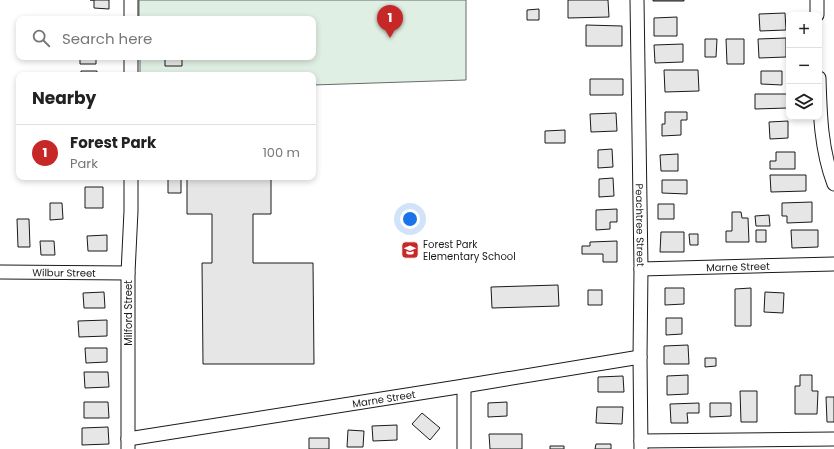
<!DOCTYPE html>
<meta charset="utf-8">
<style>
body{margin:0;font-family:Poppins,sans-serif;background:#f6f6f6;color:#222}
.controls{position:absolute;right:12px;top:12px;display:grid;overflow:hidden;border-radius:8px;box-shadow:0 2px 6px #0003}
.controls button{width:36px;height:36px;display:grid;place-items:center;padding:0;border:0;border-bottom:1px solid #e0e0e0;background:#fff;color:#222;font:20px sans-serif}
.you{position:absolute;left:410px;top:219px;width:14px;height:14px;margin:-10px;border:3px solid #fff;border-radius:50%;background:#1a73e8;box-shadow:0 0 0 6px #1a73e833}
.badge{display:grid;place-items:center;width:26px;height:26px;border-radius:50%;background:#c62828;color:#fff;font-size:13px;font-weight:700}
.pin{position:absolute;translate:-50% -33px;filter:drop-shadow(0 1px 2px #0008)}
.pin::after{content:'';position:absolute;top:21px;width:14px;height:12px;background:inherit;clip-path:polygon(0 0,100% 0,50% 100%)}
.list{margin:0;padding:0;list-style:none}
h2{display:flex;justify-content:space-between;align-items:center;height:52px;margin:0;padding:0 16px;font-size:17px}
h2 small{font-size:13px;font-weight:400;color:#767676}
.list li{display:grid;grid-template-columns:26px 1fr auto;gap:12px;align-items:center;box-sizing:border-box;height:56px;padding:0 16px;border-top:1px solid #e0e0e0}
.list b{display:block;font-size:15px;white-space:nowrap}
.list p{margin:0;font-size:13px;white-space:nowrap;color:#767676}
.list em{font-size:13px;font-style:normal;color:#767676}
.icon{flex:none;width:22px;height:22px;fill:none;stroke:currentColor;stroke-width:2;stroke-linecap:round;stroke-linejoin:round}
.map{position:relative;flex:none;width:834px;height:449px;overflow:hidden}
.search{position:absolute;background:#fff;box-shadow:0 2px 6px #0003;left:16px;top:16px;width:300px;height:44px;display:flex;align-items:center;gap:10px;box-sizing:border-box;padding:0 14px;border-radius:8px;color:#767676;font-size:15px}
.panel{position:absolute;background:#fff;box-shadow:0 2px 6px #0003;left:16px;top:72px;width:300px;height:108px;border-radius:8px}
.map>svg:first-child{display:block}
.green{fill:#e0efe3;stroke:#6a6a6a}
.building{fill:#e6e6e6;stroke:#1a1a1a}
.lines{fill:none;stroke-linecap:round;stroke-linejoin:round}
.minor-casing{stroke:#1a1a1a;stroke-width:15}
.minor{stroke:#fff;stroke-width:13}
.labels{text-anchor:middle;stroke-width:3;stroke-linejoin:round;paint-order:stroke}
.street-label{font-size:10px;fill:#1a1a1a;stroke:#fff}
.poi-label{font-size:10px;fill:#1a1a1a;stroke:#fff;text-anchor:start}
</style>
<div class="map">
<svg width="834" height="449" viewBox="0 0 834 449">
<rect width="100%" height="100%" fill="#fff"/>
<!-- green -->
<path class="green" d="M139,0H466V80L313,85V75H140V57H313V19H139Z"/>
<!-- building -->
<path class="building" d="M90,0H109V9L94,8V0Z
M568,0H608L609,17L568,18Z
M653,0H684V1H653Z
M539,9V20H527V10Z
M785,13L786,30L760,31L759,14Z
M677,17V36H654V18Z
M586,25L622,26V46H586Z
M786,38V57L759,58L758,39Z
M705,39H717L716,57H705Z
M726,39H744V64H727Z
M683,44V62L655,63L654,45Z
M80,57H107V58H96V64H80Z
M165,57H182V66H165Z
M664,70H698L699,91L665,92Z
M81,71H97V75H81Z
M761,71H782V85L761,84Z
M590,79H623V95H590Z
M755,94H787V108L755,109Z
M665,112H687V120H681V135L662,136V124H665Z
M616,113L617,131L591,132L590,114Z
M788,121V138L770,139L769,122Z
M565,130V143H545V131Z
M612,149L613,167L598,168V150Z
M776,152H795V169H770V161H776Z
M678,154V171H661L660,155Z
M770,175H806V191L771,192Z
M168,177H181V193H168Z
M187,177H271V214H253V263H313L314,364H203L202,263H212V214H187Z
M613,178L614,196L599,197V179Z
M662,180H687V194L662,193Z
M85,187H103V208H85Z
M812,202V222L787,223V216H782V203Z
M50,203H62L63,219L50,220Z
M658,204H674V219H658Z
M617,209V222H610V229L596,230V210Z
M732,212H741L742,218H748L749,242H726V231H732Z
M769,215L770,226H756L755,216Z
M17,219H29L30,247H18Z
M756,230H766V242H756Z
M791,230H818V247L792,248Z
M661,232H684V252H660Z
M689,234H698V245H690Z
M107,235V251H88L87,236Z
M40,241H54L55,255H41Z
M617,241V262H603V254H582V246H590V242Z
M558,285L559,306L492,308L491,287Z
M665,288H684V304L665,305Z
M751,288V326H735V289Z
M588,290H602V305H588Z
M104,292L105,308H84L83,293Z
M765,292L784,293L783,313L764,312Z
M666,318H682V334L666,335Z
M107,320V336L79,337L78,321Z
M688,345L689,364H664V346Z
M85,348H107V362L86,363Z
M705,358H716V366L705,367Z
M84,372H108L109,387L85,388Z
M688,375V394L667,395V376Z
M800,375H812V391H818L817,414H795V386H800Z
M623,376L624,392H598V377Z
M740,391H757V422H741Z
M826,397H834V422H827Z
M84,402H108L109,418H84Z
M507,402V416L488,417V403Z
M699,403V413H687L688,423H671L670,404Z
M710,403H731V416L710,417Z
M597,407H623L622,424L596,423Z
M422,413L440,428L430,440L412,424Z
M397,425V440L373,441L372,426Z
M108,427L109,444L82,445V428Z
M348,430L364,431L363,447H347Z
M489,434H522V449H490Z
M309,438H329V449H309Z
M596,444H611V449H595Z
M550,446H564V449H550Z"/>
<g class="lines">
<defs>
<g id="minor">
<path d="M131,0V19"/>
<path id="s1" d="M637,0L641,269L640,357L641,449"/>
<path d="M817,0V15"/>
<path d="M131,57V75"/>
<path d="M819,78C820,114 821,150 834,184"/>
<path id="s2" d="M641,269L834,264"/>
<path id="s3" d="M0,272L128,273"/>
<path d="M464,386V449"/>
<path id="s4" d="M128,439L464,386L640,357"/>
<path d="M641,441L834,439"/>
<path d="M128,449V273L131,211V177"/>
</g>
</defs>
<!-- minor casing -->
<use href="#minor" class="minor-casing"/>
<!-- minor -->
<use href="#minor" class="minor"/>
</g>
<!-- icons -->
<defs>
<symbol id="school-square" viewBox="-11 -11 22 22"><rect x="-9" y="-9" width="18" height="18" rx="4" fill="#c62828" stroke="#fff"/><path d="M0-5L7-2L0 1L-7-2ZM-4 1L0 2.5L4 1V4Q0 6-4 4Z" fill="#fff"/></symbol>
</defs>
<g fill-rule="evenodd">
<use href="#school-square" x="400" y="240" width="20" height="20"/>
</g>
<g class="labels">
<!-- street labels -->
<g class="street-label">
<text dy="4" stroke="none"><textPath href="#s1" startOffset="225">Peachtree Street</textPath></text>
<text dy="4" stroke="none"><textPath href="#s2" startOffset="97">Marne Street</textPath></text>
<text dy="4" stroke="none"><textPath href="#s3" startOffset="64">Wilbur Street</textPath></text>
<text transform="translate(128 313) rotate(-90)" y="4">Milford Street</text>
<text dy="4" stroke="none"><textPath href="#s4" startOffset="259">Marne Street</textPath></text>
</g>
<!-- poi labels -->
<g class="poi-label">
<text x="423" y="248">Forest Park<tspan x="423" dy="12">Elementary School</tspan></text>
</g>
</g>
</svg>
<div class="controls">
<button>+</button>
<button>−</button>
<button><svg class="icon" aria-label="layers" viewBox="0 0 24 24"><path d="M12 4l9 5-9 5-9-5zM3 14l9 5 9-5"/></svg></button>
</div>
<div class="you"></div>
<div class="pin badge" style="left:390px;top:38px">1</div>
<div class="search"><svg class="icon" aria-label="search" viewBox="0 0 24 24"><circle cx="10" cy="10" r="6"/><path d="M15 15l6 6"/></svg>Search here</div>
<section class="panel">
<h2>Nearby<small></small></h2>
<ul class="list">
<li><span class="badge">1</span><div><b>Forest Park</b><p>Park</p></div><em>100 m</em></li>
</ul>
</section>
</div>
